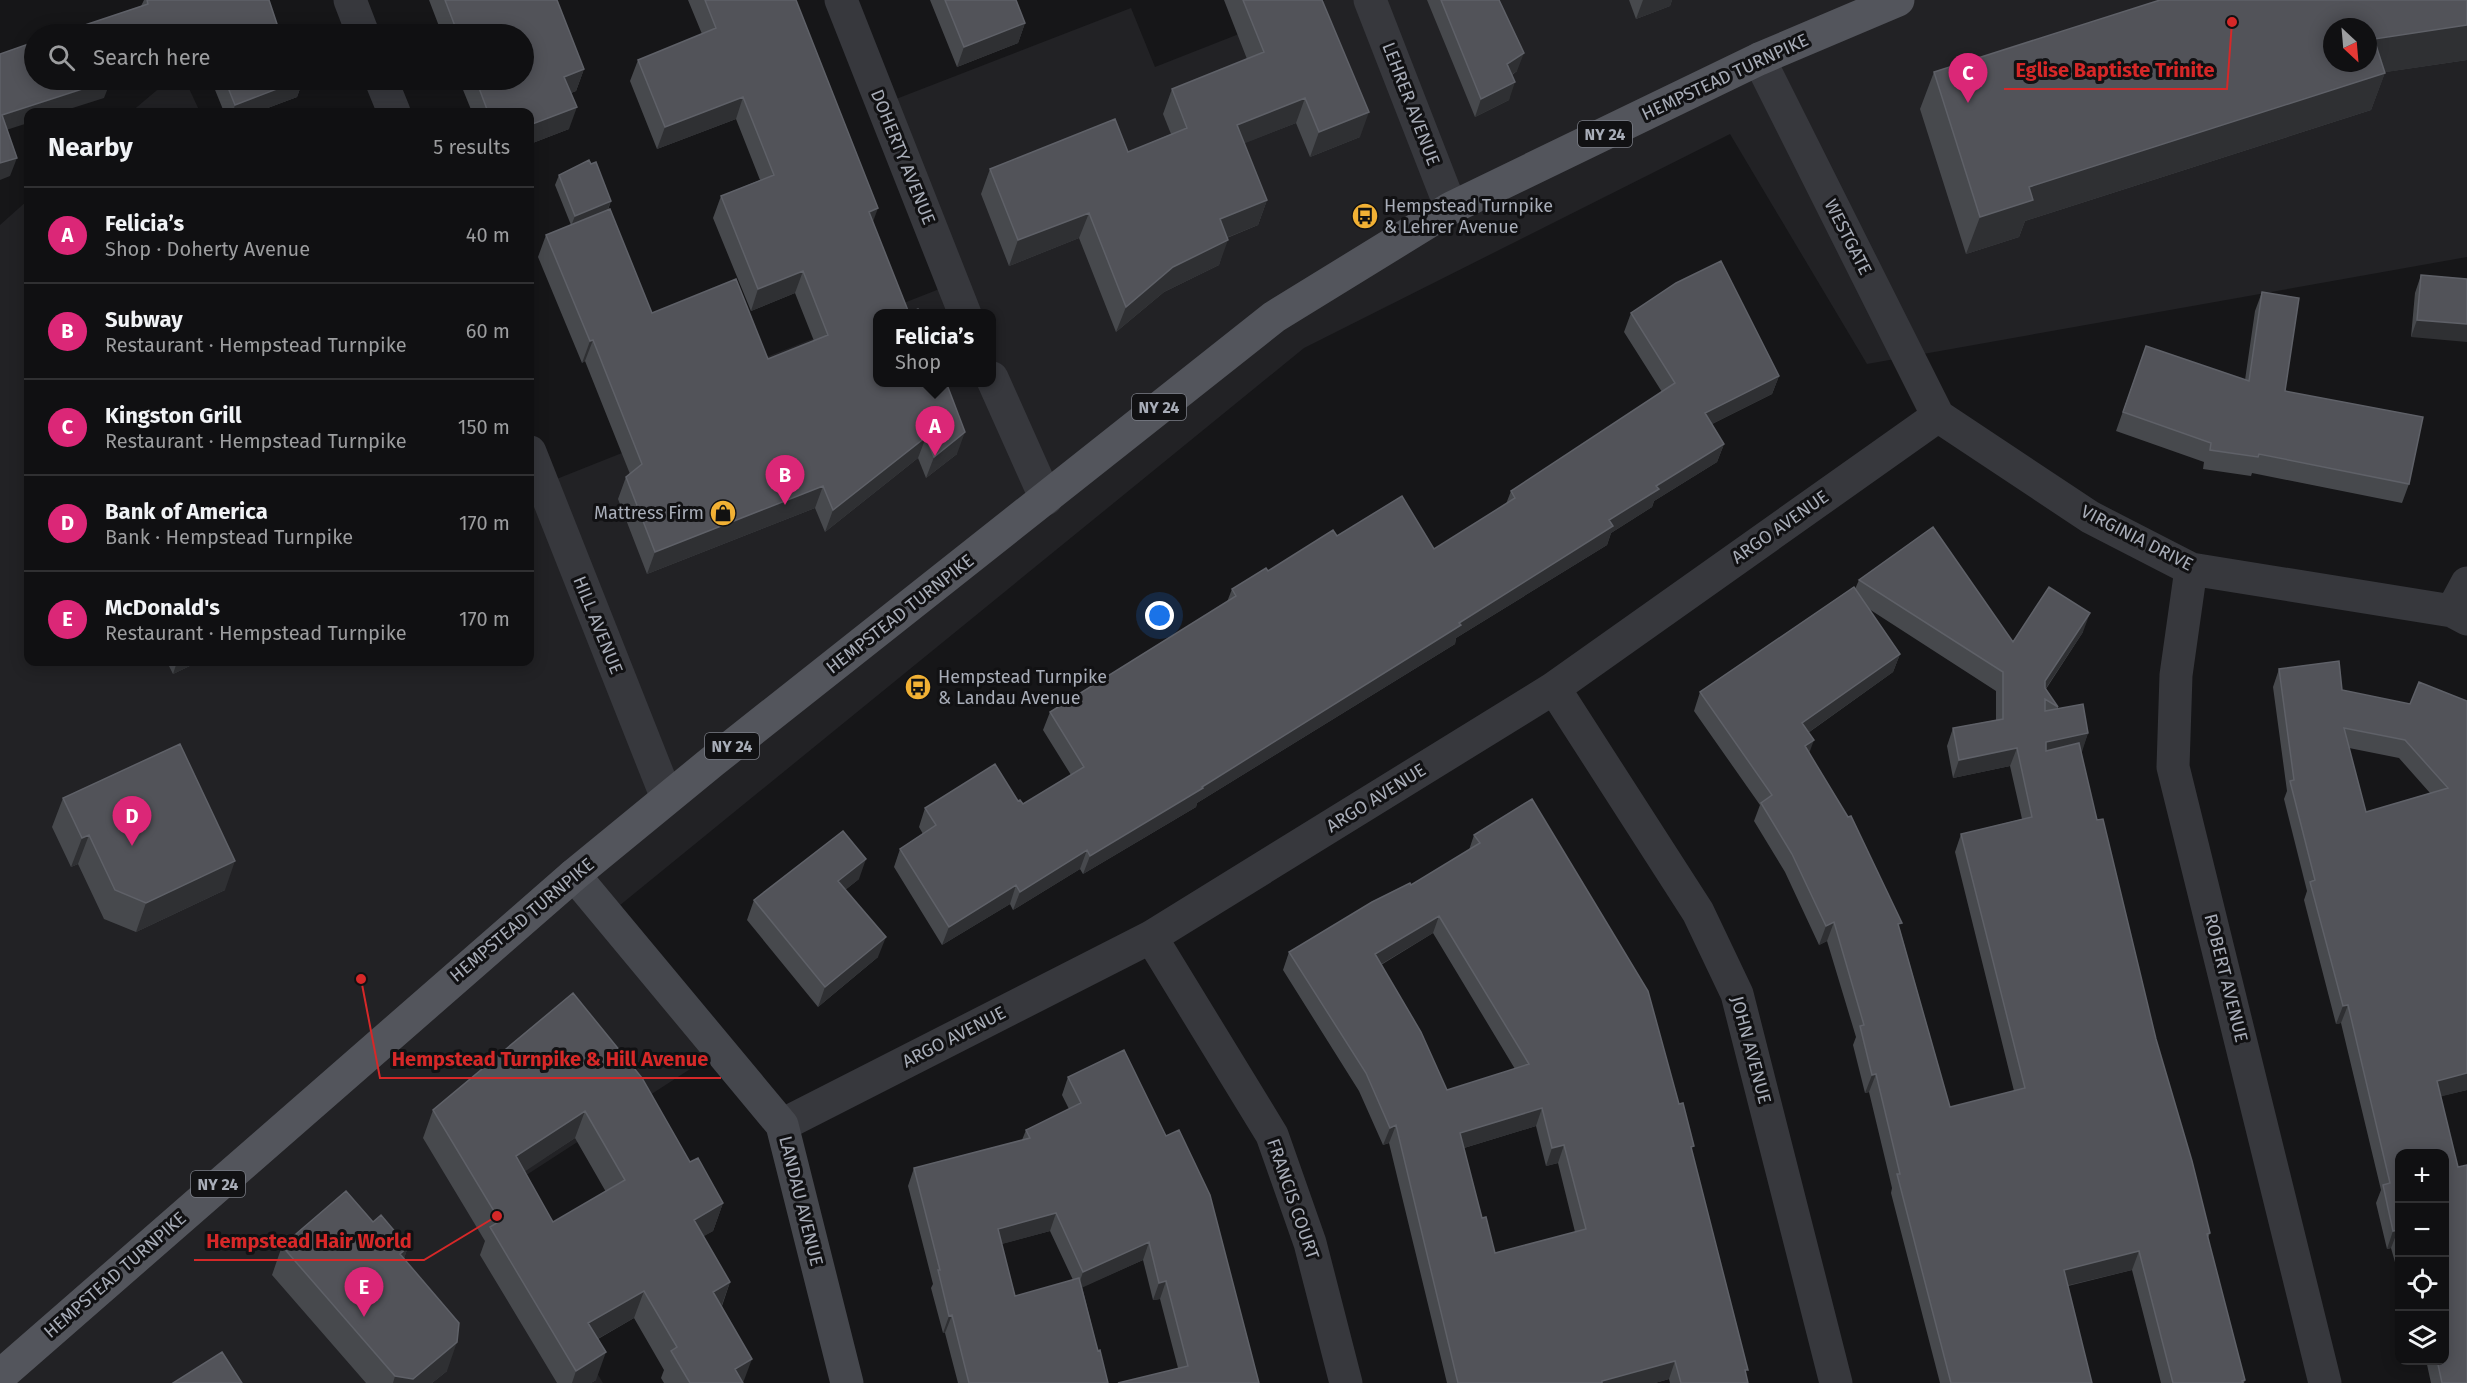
<!DOCTYPE html>
<meta charset="utf-8">
<style>
body{margin:0;font-family:"Fira Sans",sans-serif;background:#19191b;color:#f1f3f6}
.controls{position:absolute;right:18px;bottom:18px;display:grid;overflow:hidden;border-radius:12px;box-shadow:0 3px 15px #0003}
.controls button{width:54px;height:54px;display:grid;place-items:center;padding:0;border:0;border-bottom:2px solid #303032;background:#101012;color:#f1f3f6;font:30px sans-serif}
.compass{position:absolute;left:2323px;top:18px;width:54px;height:54px;border-radius:50%;background:#101012;box-shadow:0 3px 15px #0003;rotate:154deg}
.you{position:absolute;left:1160px;top:616px;width:21px;height:21px;margin:-15px;border:4px solid #fff;border-radius:50%;background:#1a73e8;box-shadow:0 0 0 9px #1a73e833}
.badge{display:grid;place-items:center;width:39px;height:39px;border-radius:50%;background:#db2777;color:#fff;font-size:20px;font-weight:700}
.pin{position:absolute;translate:-50% -50px;filter:drop-shadow(0 2px 3px #0008)}
.pin::after{content:'';position:absolute;top:32px;width:21px;height:18px;background:inherit;clip-path:polygon(0 0,100% 0,50% 100%)}
.popup{position:absolute;left:873px;top:309px;width:123px;height:78px;box-sizing:border-box;display:grid;place-content:center;border-radius:12px;background:#101012;filter:drop-shadow(0 2px 4px #0005);font-size:20px;white-space:nowrap;color:#9c9d9f}
.popup b{font-size:22px;color:#f1f3f6}
.popup::after{content:'';position:absolute;left:50%;top:100%;margin-left:-12px;border:12px solid transparent;border-top-color:#101012}
.list{margin:0;padding:0;list-style:none}
h2{display:flex;justify-content:space-between;align-items:center;height:78px;margin:0;padding:0 24px;font-size:26px}
h2 small{font-size:20px;font-weight:400;color:#9c9d9f}
.list li{display:grid;grid-template-columns:39px 1fr auto;gap:18px;align-items:center;box-sizing:border-box;height:96px;padding:0 24px;border-top:2px solid #303032}
.list b{display:block;font-size:22px;white-space:nowrap}
.list p{margin:0;font-size:20px;white-space:nowrap;color:#9c9d9f}
.list em{font-size:20px;font-style:normal;color:#9c9d9f}
.icon{flex:none;width:33px;height:33px;fill:none;stroke:currentColor;stroke-width:2;stroke-linecap:round;stroke-linejoin:round}
.map{position:relative;flex:none;width:2467px;height:1383px;overflow:hidden}
.search{position:absolute;background:#101012;box-shadow:0 3px 15px #0003;left:24px;top:24px;width:510px;height:66px;display:flex;align-items:center;gap:15px;box-sizing:border-box;padding:0 21px;border-radius:33px;color:#9c9d9f;font-size:22px}
.panel{position:absolute;background:#101012;box-shadow:0 3px 15px #0003;left:24px;top:108px;width:510px;height:558px;border-radius:12px}
.map>svg:first-child{display:block}
.built{fill:#222225;fill-rule:evenodd}
.lines{fill:none;stroke-linecap:round;stroke-linejoin:round}
.street{stroke:#37383d;stroke-width:33}
.secondary{stroke:#45474d;stroke-width:33}
.primary{stroke:#53555c;stroke-width:33}
.wall{fill:#47494d;fill-rule:evenodd}
.shaded-wall{fill:#2f3033}
.building{fill:#525359;stroke:#5f6168;stroke-width:1.5;fill-rule:evenodd}
.labels{text-anchor:middle;stroke-width:6;stroke-linejoin:round;paint-order:stroke}
.shield{fill:#111113;stroke:#7b7e86;stroke-width:1.5}
.shield-label{font-size:16px;font-weight:bold;fill:#a8adb8}
.street-label{font-size:18px;fill:#a8adb8;stroke:#111113}
.poi-label{font-size:18px;fill:#a8adb8;stroke:#111113;text-anchor:start}
.leader{fill:none;stroke:#d62828;stroke-width:2}
.callout-dot{fill:#d62828;stroke:#111113;stroke-width:2}
.callout-label{font-size:20px;text-anchor:middle;font-weight:bold;fill:#d62828;stroke:#111113;stroke-width:6;stroke-linejoin:round;paint-order:stroke}
</style>
<div class="map">
<svg width="2467" height="1383" viewBox="0 0 2467 1383">
<rect width="100%" height="100%" fill="#161618"/>
<!-- built -->
<path class="built" d="M1325,0H2467V257L1867,364L1730,134L1304,348L603,919L715,1053L514,1183L568,1325L603,1383H0V225L28,200V662H530V463L539,486L768,395L756,361L947,286L878,106L1131,8L1155,67ZM2332,27H2368V63H2332ZM878,314H992V382H878Z
M169,80H185L200,112H131Z"/>
<g class="lines">
<!-- street -->
<path class="street" d="M350,0L363,34
M841,0L965,314
M1370,0L1451,208
M1759,59L1938,416
M381,80L394,112
M992,378L1046,499
M1938,416L2090,517L2191,569L2452,611L2467,619
M530,452L667,798
M2191,569L2176,675L2173,767L2325,1383
M2452,611L2467,583
M1554,688L1698,912L1737,994L1836,1383
M1151,937L1272,1135L1310,1243L1346,1383
M782,1125L1151,937L1554,688L1938,416"/>
<!-- secondary -->
<path class="secondary" d="M574,875L782,1125L847,1383"/>
<!-- primary -->
<path class="primary" d="M0,1376L574,875L713,761L1274,317L1451,208L1759,59L1898,0"/>
</g>
<!-- wall -->
<path class="wall" d="M144,0H269L278,27L286,34H58L141,6Z
M429,0H557L584,69L576,91L571,93L569,129L530,144V112H472L459,80H524V34H442Z
M688,0H796L873,222L957,454L926,478L918,458L825,532L815,508L647,574L618,499L626,477L630,474L585,361L582,363L538,257L546,235L571,225L555,185L559,175L611,201L608,210L652,313L768,359L814,341L795,293L751,311L713,218L721,196L760,180L736,119L657,149L630,81L638,60L702,34Z
M930,0H1016L1025,23L1018,43L957,67Z
M1224,0H1322L1360,137L1310,157L1296,123L1244,143L1267,200L1258,225L1227,238L1219,265L1164,292L1116,332L1079,238L1009,266L981,194L990,169L1128,152L1171,134L1163,114L1172,89L1247,59Z
M1427,0H1499L1517,71L1512,75L1509,100L1475,117Z
M1629,0H1672L1670,6L1636,19Z
M2467,0V60L2385,72L2371,110L2025,221L2019,237L1966,254L1920,109L1934,72Z
M211,80H303L297,97L257,112H224Z
M2421,275L2467,279L2411,337L2415,293Z
M2262,292L2285,391L2409,484L2402,503L2252,473L2251,476L2203,469L2204,462L2116,431L2146,346L2245,380L2255,311Z
M1631,313L1779,376L1772,394L1712,424L1724,444L1717,462L1654,501L1652,507L1611,533L1607,545L1456,638L1455,644L1197,803L1196,807L1083,874L1080,869L1013,910L1010,904L942,945L894,867L900,849L923,834L919,827L925,808L1018,801L1023,804L1071,775L1043,730L1050,712L1227,602L1232,589L1337,536L1434,549L1506,504L1511,491L1662,392L1624,332Z
M1859,580L2013,642L2083,632L2046,689L2058,707V709L2088,733L2081,752L2097,820L2156,1039L2210,1233L2208,1238L2245,1380L2244,1383H2161L2132,1270L2068,1286L2092,1383H1940L1891,1193L1892,1188L1869,1092L1865,1093L1853,1045L1856,1037L1827,941L1819,945L1785,872L1754,821L1760,805L1694,711L1700,692L1855,589ZM1869,609L1996,691V720L1953,728L1947,746L1953,778L2010,766L2022,819L1961,834L1955,852L2014,1091L1950,1107L1900,930L1809,753L1808,733L1893,672L1900,654Z
M167,662H198L173,674Z
M2279,669L2342,690L2410,704L2467,701V1090L2441,1096L2467,1383H2431L2426,1360H2445L2400,1154V1280L2391,1248L2387,1249L2376,1203L2381,1190L2341,1023L2336,1024L2304,900L2307,891L2284,799L2287,791L2273,687ZM2349,748L2399,758L2430,793L2366,812Z
M63,798L225,890L136,932L104,919L78,864L71,867L52,827Z
M1474,835L1692,1151L1748,1383H1670L1669,1379L1655,1383H1447L1389,1143L1383,1145L1359,1091L1283,970L1289,952L1411,885L1469,850ZM1433,933L1515,1069L1447,1090L1381,965ZM1536,1126L1546,1166L1558,1163L1575,1232L1495,1253L1482,1218L1464,1148Z
M859,879L845,890L878,957L818,1007L747,920L754,900Z
M573,993L690,1162L723,1203L713,1231L703,1236L730,1282L722,1306L743,1383H664L661,1378L664,1370L634,1318L598,1339L596,1380L591,1383H557L480,1255L485,1241L423,1138L433,1110ZM575,1138L606,1192L553,1222L524,1171Z
M1068,1077L1259,1383L1178,1368L1160,1299L1153,1300L1143,1260L1082,1287L1098,1351L1108,1383H958L945,1333H943L931,1288L933,1284L908,1186L914,1168L1022,1140L1026,1130L1069,1109L1062,1095ZM1050,1231L1073,1280L1015,1296L1001,1244Z
M373,1222L408,1247L404,1258L447,1371L432,1383H366L272,1275L282,1246Z"/>
<!-- shaded-wall -->
<path class="shaded-wall" d="M1643,0H1672L1670,6L1636,19Z
M1025,23L1018,43L957,67L964,47Z
M2467,25V60L2360,76L2374,39Z
M185,29L183,34H167Z
M1524,53L1517,71L1500,82L1507,64Z
M584,69L576,91L556,99L564,77Z
M2385,73L2371,110L2025,221L2019,237L1966,254L1980,217L2029,187Z
M111,80L104,98L60,112H28V123L0,132L2,115Z
M300,80H303L297,97L257,112H233L235,105Z
M1515,82L1509,100L1475,117L1481,99Z
M743,97L736,119L657,149L665,127Z
M1305,98L1296,123L1228,150L1237,125Z
M577,107L569,129L530,144V125Z
M1369,112L1360,137L1310,157L1319,132Z
M17,158L10,176L0,180V163Z
M1267,200L1258,225L1211,244L1220,219Z
M611,201L607,211L571,226L575,216Z
M878,208L870,230L869,212Z
M1089,213L1079,238L1009,266L1018,240Z
M1228,240L1219,265L1164,292L1116,332L1126,307L1173,267Z
M803,271L795,293L751,311L758,289Z
M2417,320L2467,324V342L2411,337Z
M593,340L585,361L582,363L590,341Z
M1779,376L1772,394L1698,431L1705,413Z
M965,432L957,454L926,478L934,457Z
M926,437L918,458L825,532L833,510Z
M1724,444L1717,462L1654,501L1652,507L1611,533L1607,545L1456,638L1455,644L1197,803L1196,807L1083,874L1090,856L1459,623L1609,520L1656,486Z
M823,486L815,508L647,574L655,552Z
M2090,613L2083,632L2038,700L2045,681Z
M1900,654L1893,672L1795,742L1802,723Z
M177,662H198L173,674Z
M2088,733L2082,752L2039,760L2046,742Z
M1814,740L1807,759L1805,746Z
M2017,748L2010,766L1953,778L1959,760Z
M89,835L78,864L71,867L82,838Z
M1087,850L1080,869L1013,910L1020,892Z
M866,859L859,879L831,901L838,881Z
M235,861L225,890L136,932L146,903Z
M1016,885L1010,904L942,945L949,927Z
M1439,916L1433,933L1368,972L1375,954Z
M1834,922L1827,941L1819,945L1826,926Z
M886,937L878,957L818,1007L825,987Z
M2348,1005L2341,1023L2336,1024L2343,1006Z
M2467,1073V1090L2431,1099L2437,1081Z
M1876,1074L1869,1092L1865,1093L1872,1075Z
M1542,1108L1536,1126L1454,1151L1460,1133Z
M585,1111L575,1138L506,1184L516,1156Z
M1396,1125L1389,1143L1383,1145L1390,1128Z
M1564,1145L1558,1163L1546,1166L1552,1148Z
M723,1203L713,1231L684,1248L694,1220Z
M1056,1213L1050,1231L991,1247L998,1229Z
M2398,1230L2391,1248L2387,1249L2393,1231Z
M1149,1242L1143,1260L1077,1290L1083,1272Z
M408,1247L398,1276L400,1254Z
M2139,1251L2132,1270L2057,1288L2064,1270Z
M1166,1281L1160,1299L1153,1300L1159,1283Z
M730,1282L720,1310L713,1292Z
M644,1291L634,1318L578,1350L588,1323Z
M952,1315L945,1333H943L949,1316Z
M457,1342L447,1371L432,1383H393L395,1376Z
M606,1352L596,1380L591,1383H572L576,1371Z
M752,1359L743,1383L735,1369Z
M1675,1361L1669,1379L1655,1383H1601L1602,1381Z"/>
<!-- building -->
<path class="building" d="M147,0H269L278,27L282,25L286,34H187L185,29L167,34H58L148,4Z
M445,0H557L584,69L564,77L577,107L530,125V112H488L476,80H524V34H458Z
M705,0H796L878,208L869,212L909,313L918,309L920,314H878V382H946L965,432L934,457L926,437L833,510L823,486L655,552L626,477L642,464L593,340L590,341L546,235L610,209L652,313L736,279L768,359L828,335L803,271L758,289L721,196L774,175L743,97L665,127L638,60L716,28Z
M945,0H1016L1025,23L964,47Z
M1243,0H1322L1369,112L1319,132L1305,98L1237,125L1267,200L1220,219L1228,240L1173,267L1126,307L1089,213L1018,240L990,169L1115,119L1128,152L1187,128L1172,89L1264,52Z
M1441,0H1499L1524,53L1507,64L1515,82L1481,99Z
M2160,0H2467V25L2374,39L2385,73L2029,187L2033,200L1980,217L1934,72ZM2332,27H2368V63H2332Z
M34,42V80H110L2,115L17,158L0,163V54Z
M225,80H300L235,105Z
M589,160L591,164L596,162L611,201L575,216L559,175Z
M1721,261L1779,376L1705,413L1724,444L1656,486L1659,489L1609,520L1613,526L1459,623L1461,625L1202,787L1203,788L1090,856L1087,850L1020,892L1016,885L949,927L900,849L936,825L925,808L995,764L1018,801L1020,800L1023,804L1084,767L1050,712L1236,596L1232,589L1266,568L1268,571L1333,530L1337,536L1402,496L1434,549L1515,498L1511,491L1675,383L1631,313L1676,283Z
M2421,275L2467,279V324L2417,320Z
M2262,292L2299,298L2285,391L2423,417L2409,484L2259,454L2258,457L2210,450L2211,443L2123,412L2146,346L2249,381Z
M1933,527L2013,642L2049,587L2090,613L2045,681V688L2058,707L2045,699V711L2083,704L2088,733L2046,742V751L2079,743L2097,820L2103,819L2156,1039L2192,1161L2210,1233L2207,1234L2245,1380L2242,1381L2243,1383H2173L2139,1251L2064,1270L2092,1383H1951L1897,1174H1900L1876,1074L1872,1075L1860,1026L1864,1025L1834,922L1826,926L1792,854L1761,803L1772,795L1700,692L1854,587L1900,654L1802,723L1814,740L1805,746L1848,817L1851,816L1902,923L1898,924L1950,1107L2025,1088L1961,834L2032,817L2017,748L1959,760L1953,728L2003,719V672L1859,580Z
M2339,661L2342,690L2410,704L2419,682L2467,701V1073L2437,1081L2458,1167L2467,1165V1383H2442L2437,1360H2445V1154H2400V1236L2398,1230L2393,1231L2383,1185L2390,1183L2348,1005L2343,1006L2310,882L2315,880L2290,781L2294,780L2279,669ZM2344,728L2405,740L2448,788L2366,812Z
M180,744L235,861L146,903L115,890L89,835L82,838L63,798Z
M1532,799L1648,991L1679,1104L1683,1103L1694,1146L1691,1147L1748,1370H1745L1748,1383H1681L1675,1361L1602,1381V1383H1458L1396,1125L1390,1128L1366,1073L1289,952L1372,902L1410,883L1411,885L1480,843L1474,835ZM1439,916L1529,1064L1447,1090L1421,1032L1375,954ZM1542,1108L1552,1148L1564,1145L1586,1229L1495,1253L1486,1217L1482,1218L1460,1133Z
M843,831L866,859L838,881L886,937L825,987L754,900Z
M573,993L642,1078L690,1162L698,1158L723,1203L694,1220L730,1282L713,1292L752,1359L735,1369L743,1383H690L671,1351L677,1347L644,1291L588,1323L606,1352L576,1371L490,1227L500,1221L433,1110ZM585,1111L625,1180L553,1222L516,1156Z
M1124,1050L1166,1136L1179,1130L1210,1195L1259,1383H1118L1188,1366L1166,1281L1159,1283L1149,1242L1083,1272L1056,1213L998,1229L1015,1296L1079,1278L1098,1351L1100,1350L1108,1383H969L952,1315L949,1316L938,1270H940L914,1168L1030,1138L1026,1130L1081,1103L1068,1077Z
M346,1191L373,1222L381,1215L408,1247L400,1254L459,1323L457,1342L413,1379L395,1376L282,1246Z
M222,1352L242,1383H173Z"/>
<!-- icons -->
<defs>
<symbol id="bus-disc" viewBox="-11 -11 22 22"><circle r="9.5" fill="#f2b134" stroke="#111113"/><path d="M-5-6H5V4H4V6H2V4H-2V6H-4V4H-5ZM-3.5-4V0h7V-4ZM-3.5 1.2v1.5H-2V1.2ZM2 1.2v1.5H3.5V1.2Z" fill="#111"/></symbol>
<symbol id="shop-disc" viewBox="-11 -11 22 22"><circle r="9.5" fill="#f2b134" stroke="#111113"/><path d="M-5-2.5h2.3a2.7 3.5 0 0 1 5.4 0H5L5.5 6h-11ZM-1.5-2.5h3a1.5 2.3 0 0 0-3 0Z" fill="#111"/></symbol>
</defs>
<g fill-rule="evenodd">
<use href="#bus-disc" x="1350" y="201" width="30" height="30"/>
<use href="#shop-disc" x="708" y="498" width="30" height="30"/>
<use href="#bus-disc" x="903" y="672" width="30" height="30"/>
</g>
<g class="labels">
<!-- shield labels -->
<g class="shield">
<rect x="1578" y="121" width="54" height="26" rx="4.5"/>
<rect x="1132" y="394" width="54" height="26" rx="4.5"/>
<rect x="705" y="733" width="54" height="26" rx="4.5"/>
<rect x="191" y="1171" width="54" height="26" rx="4.5"/>
</g>
<g class="shield-label">
<text x="1605" y="140">NY 24</text>
<text x="1159" y="413">NY 24</text>
<text x="732" y="752">NY 24</text>
<text x="218" y="1190">NY 24</text>
</g>
<!-- street labels -->
<g class="street-label">
<text transform="translate(1725 77) rotate(-25)" y="6">HEMPSTEAD TURNPIKE</text>
<text transform="translate(1411 104) rotate(69)" y="6">LEHRER AVENUE</text>
<text transform="translate(903 157) rotate(68)" y="6">DOHERTY AVENUE</text>
<text transform="translate(1848 237) rotate(63)" y="6">WESTGATE</text>
<text transform="translate(1780 527) rotate(-35)" y="6">ARGO AVENUE</text>
<text transform="translate(2137 538) rotate(27)" y="6">VIRGINIA DRIVE</text>
<text transform="translate(900 614) rotate(-38)" y="6">HEMPSTEAD TURNPIKE</text>
<text transform="translate(598 625) rotate(68)" y="6">HILL AVENUE</text>
<text transform="translate(1376 798) rotate(-32)" y="6">ARGO AVENUE</text>
<text transform="translate(522 920) rotate(-40)" y="6">HEMPSTEAD TURNPIKE</text>
<text transform="translate(2226 978) rotate(76)" y="6">ROBERT AVENUE</text>
<text transform="translate(954 1037) rotate(-27)" y="6">ARGO AVENUE</text>
<text transform="translate(1751 1050) rotate(75)" y="6">JOHN AVENUE</text>
<text transform="translate(1293 1199) rotate(71)" y="6">FRANCIS COURT</text>
<text transform="translate(801 1201) rotate(76)" y="6">LANDAU AVENUE</text>
<text transform="translate(115 1275) rotate(-41)" y="6">HEMPSTEAD TURNPIKE</text>
</g>
<!-- poi labels -->
<g class="poi-label">
<text x="1384" y="212">Hempstead Turnpike<tspan x="1384" dy="21">&amp; Lehrer Avenue</tspan></text>
<text x="704" y="519" text-anchor="end">Mattress Firm</text>
<text x="938" y="683">Hempstead Turnpike<tspan x="938" dy="21">&amp; Landau Avenue</tspan></text>
</g>
</g>
<!-- callouts -->
<path class="leader" d="M2232 22L2227 89H2004M361 979L380 1078H721M497 1216L424 1260H194"/>
<g class="callout-dot">
<circle cx="2232" cy="22" r="6"/>
<circle cx="361" cy="979" r="6"/>
<circle cx="497" cy="1216" r="6"/>
</g>
<g class="callout-label">
<text x="2115" y="77">Eglise Baptiste Trinite</text>
<text x="550" y="1066">Hempstead Turnpike &amp; Hill Avenue</text>
<text x="309" y="1248">Hempstead Hair World</text>
</g>
</svg>
<div class="controls">
<button>+</button>
<button>−</button>
<button><svg class="icon" aria-label="locate" viewBox="0 0 24 24"><circle cx="12" cy="12" r="6"/><path d="M12 2v4M12 18v4M2 12h4M18 12h4"/></svg></button>
<button><svg class="icon" aria-label="layers" viewBox="0 0 24 24"><path d="M12 4l9 5-9 5-9-5zM3 14l9 5 9-5"/></svg></button>
</div>
<svg class="compass" viewBox="-18 -18 36 36"><path d="M0-13l5 13h-10z" fill="#e53935"/><path d="M0 13l5-13h-10z" fill="#9c9d9f"/></svg>
<div class="you"></div>
<div class="pin badge" style="left:935px;top:456px">A</div>
<div class="popup"><b>Felicia’s</b>Shop</div>
<div class="pin badge" style="left:785px;top:505px">B</div>
<div class="pin badge" style="left:1968px;top:103px">C</div>
<div class="pin badge" style="left:132px;top:846px">D</div>
<div class="pin badge" style="left:364px;top:1317px">E</div>
<div class="search"><svg class="icon" aria-label="search" viewBox="0 0 24 24"><circle cx="10" cy="10" r="6"/><path d="M15 15l6 6"/></svg>Search here</div>
<section class="panel">
<h2>Nearby<small>5 results</small></h2>
<ul class="list">
<li><span class="badge">A</span><div><b>Felicia’s</b><p>Shop · Doherty Avenue</p></div><em>40 m</em></li>
<li><span class="badge">B</span><div><b>Subway</b><p>Restaurant · Hempstead Turnpike</p></div><em>60 m</em></li>
<li><span class="badge">C</span><div><b>Kingston Grill</b><p>Restaurant · Hempstead Turnpike</p></div><em>150 m</em></li>
<li><span class="badge">D</span><div><b>Bank of America</b><p>Bank · Hempstead Turnpike</p></div><em>170 m</em></li>
<li><span class="badge">E</span><div><b>McDonald's</b><p>Restaurant · Hempstead Turnpike</p></div><em>170 m</em></li>
</ul>
</section>
</div>
